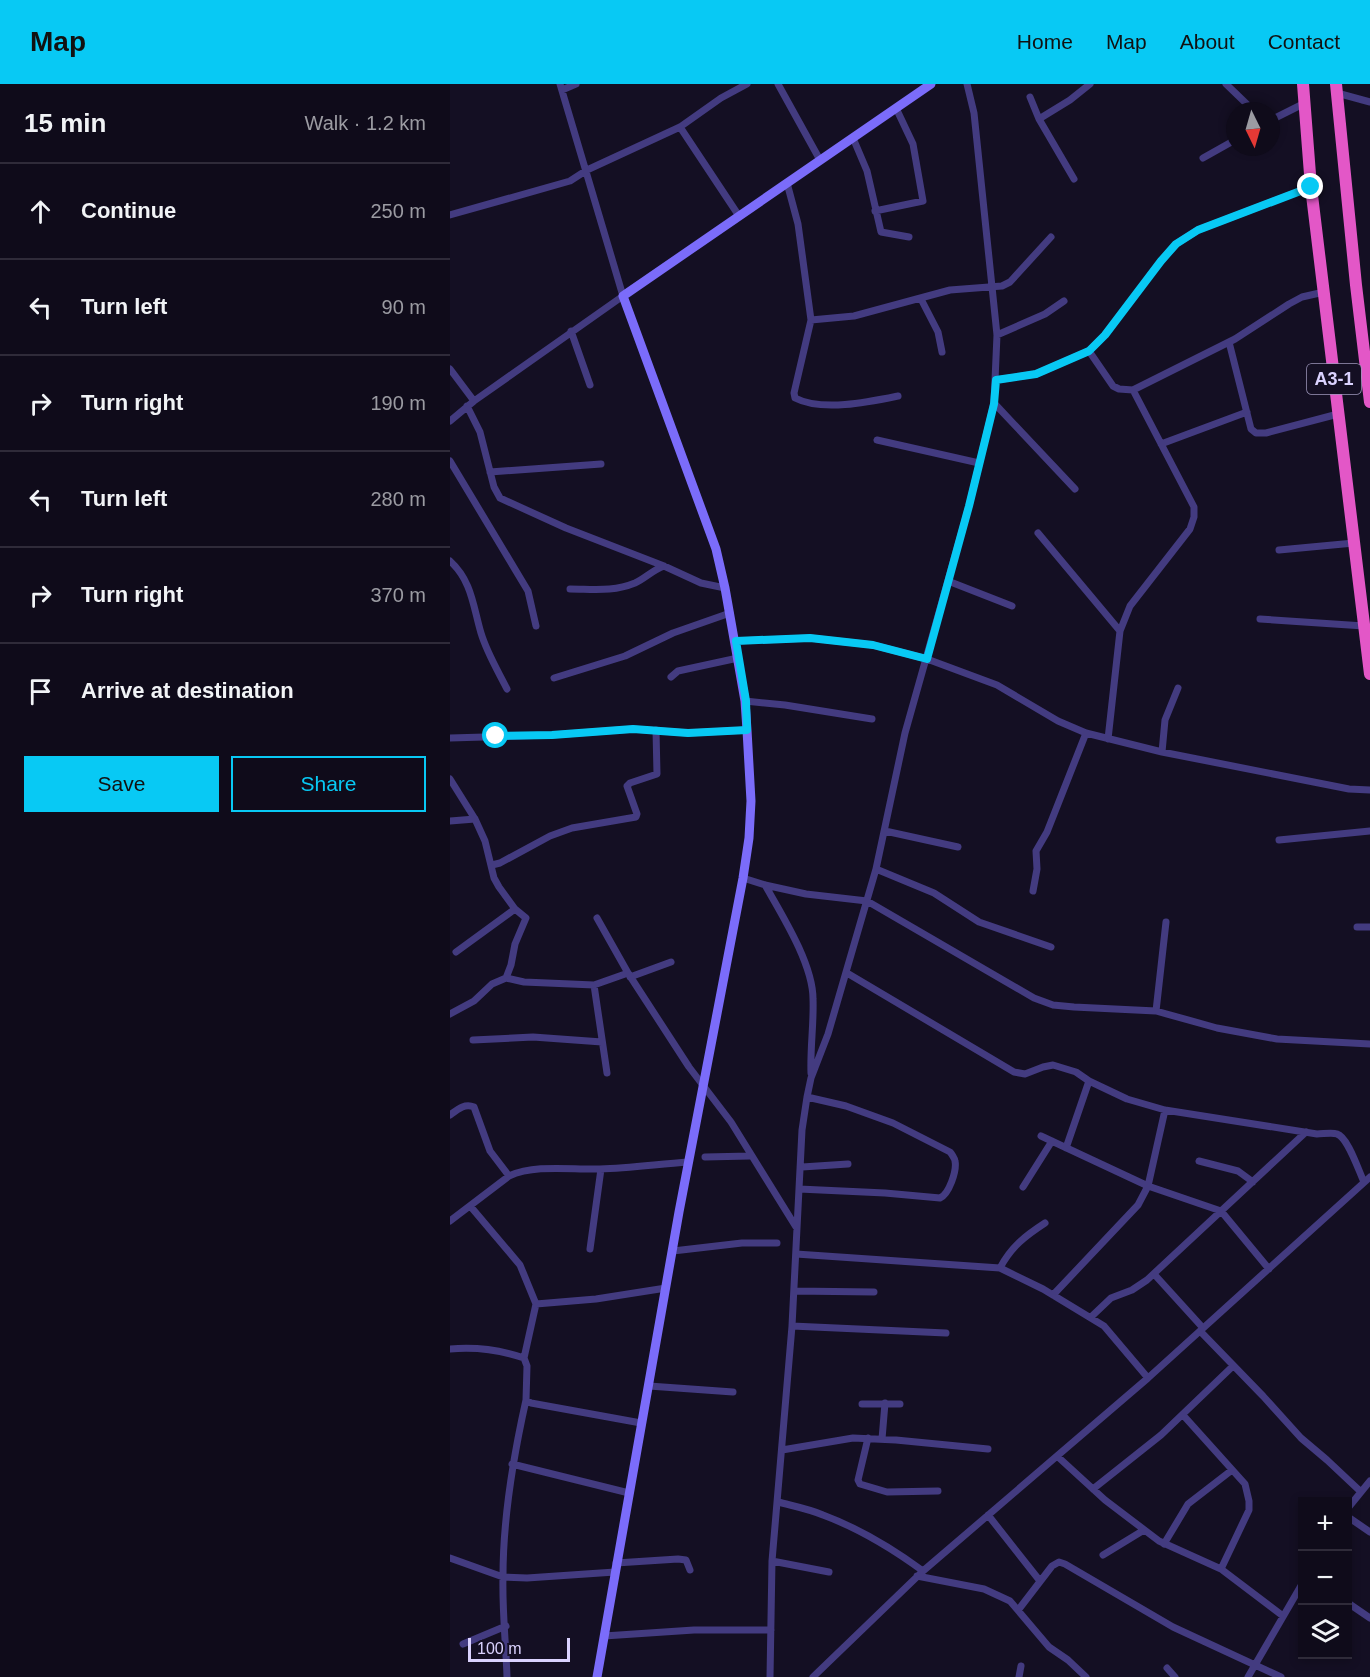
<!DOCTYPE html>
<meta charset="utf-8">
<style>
body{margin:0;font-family:Helvetica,sans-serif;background:#1d1927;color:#f1f3f6}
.controls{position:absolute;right:18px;bottom:18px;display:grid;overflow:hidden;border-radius:0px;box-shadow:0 3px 9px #0003}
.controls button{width:54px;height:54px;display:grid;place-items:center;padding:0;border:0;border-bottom:2px solid #2f2b39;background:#0f0b1a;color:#f1f3f6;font:30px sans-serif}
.compass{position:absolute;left:776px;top:18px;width:54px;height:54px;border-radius:50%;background:#0f0b1a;box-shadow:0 3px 9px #0003;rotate:175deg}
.scale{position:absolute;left:18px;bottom:15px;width:102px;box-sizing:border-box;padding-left:6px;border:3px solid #dad2fe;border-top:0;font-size:16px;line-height:21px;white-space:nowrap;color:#dad2fe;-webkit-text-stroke:4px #140f23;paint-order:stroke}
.stop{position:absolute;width:18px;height:18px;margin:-14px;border:4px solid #08c9f4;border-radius:50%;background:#fff}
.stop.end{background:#08c9f4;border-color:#fff;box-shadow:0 2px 6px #0008}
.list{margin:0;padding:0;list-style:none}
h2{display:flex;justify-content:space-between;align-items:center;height:78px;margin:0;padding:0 24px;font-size:26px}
h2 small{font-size:20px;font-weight:400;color:#9b9ba2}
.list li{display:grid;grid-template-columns:39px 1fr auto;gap:18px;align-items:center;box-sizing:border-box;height:96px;padding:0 24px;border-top:2px solid #2f2b39}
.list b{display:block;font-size:22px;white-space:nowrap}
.list em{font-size:20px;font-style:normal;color:#9b9ba2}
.actions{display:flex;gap:12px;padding:18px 24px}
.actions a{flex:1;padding:14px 0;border:2px solid #08c9f4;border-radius:0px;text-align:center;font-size:21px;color:#08c9f4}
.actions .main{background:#08c9f4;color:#111}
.icon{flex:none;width:33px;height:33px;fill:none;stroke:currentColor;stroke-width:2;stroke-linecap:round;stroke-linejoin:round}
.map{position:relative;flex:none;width:920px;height:1593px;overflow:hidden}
header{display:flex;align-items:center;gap:36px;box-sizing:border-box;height:84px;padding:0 30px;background:#08c9f4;color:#111}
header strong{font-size:28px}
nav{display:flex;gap:33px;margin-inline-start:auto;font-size:21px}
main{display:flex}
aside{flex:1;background:#0f0b1a}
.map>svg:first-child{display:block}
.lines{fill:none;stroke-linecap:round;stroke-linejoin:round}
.minor{stroke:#433b80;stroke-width:7}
.secondary{stroke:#7b6cfa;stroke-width:9}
.trunk{stroke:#e357c7;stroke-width:12}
.route{stroke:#08c9f4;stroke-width:8}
.labels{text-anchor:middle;stroke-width:4.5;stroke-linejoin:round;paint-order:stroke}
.shield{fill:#140f23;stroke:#9f98bc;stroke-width:1.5}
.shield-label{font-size:18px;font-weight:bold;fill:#dad2fe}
</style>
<header>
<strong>Map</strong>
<nav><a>Home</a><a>Map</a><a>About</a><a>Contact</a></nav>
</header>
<main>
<aside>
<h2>15 min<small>Walk · 1.2 km</small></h2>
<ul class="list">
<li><svg class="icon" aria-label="ahead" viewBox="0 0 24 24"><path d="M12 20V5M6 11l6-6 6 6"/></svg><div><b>Continue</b></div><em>250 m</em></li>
<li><svg class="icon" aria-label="left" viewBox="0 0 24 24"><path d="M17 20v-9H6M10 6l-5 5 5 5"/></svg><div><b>Turn left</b></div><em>90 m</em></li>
<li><svg class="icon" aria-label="right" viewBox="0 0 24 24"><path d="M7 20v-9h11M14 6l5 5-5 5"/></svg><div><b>Turn right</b></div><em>190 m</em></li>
<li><svg class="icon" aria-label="left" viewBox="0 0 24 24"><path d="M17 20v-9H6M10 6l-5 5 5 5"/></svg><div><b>Turn left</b></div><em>280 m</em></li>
<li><svg class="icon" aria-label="right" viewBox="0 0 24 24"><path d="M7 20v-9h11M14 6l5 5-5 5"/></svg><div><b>Turn right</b></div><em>370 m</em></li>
<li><svg class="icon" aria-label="arrive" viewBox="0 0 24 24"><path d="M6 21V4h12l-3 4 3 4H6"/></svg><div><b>Arrive at destination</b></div></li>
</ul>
<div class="actions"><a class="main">Save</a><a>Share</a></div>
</aside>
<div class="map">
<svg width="920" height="1593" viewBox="0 0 920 1593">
<rect width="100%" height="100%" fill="#140f23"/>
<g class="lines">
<!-- minor -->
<path class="minor" d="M328,0L370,76
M776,0L804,27
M112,6L126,0
M887,9L920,18
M580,13L589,35L624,95
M589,35L620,16L640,0
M821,36L855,19
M230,43L289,132
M403,54L417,87L431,148L459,153
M753,74L785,56
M337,99L348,140L361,236L404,232L500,206L552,202L560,198L601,153
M425,127L473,117L463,60L446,24
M0,131L120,97L137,86L230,43L271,14L297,0
M471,215L488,248L492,268
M361,236L344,309L345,314C372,328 419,318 448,312
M121,247L140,301
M547,251L595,230L614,217
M779,258L801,345L806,349H816L888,330
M639,267L663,302L669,305L683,306L785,255L839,220L852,213L874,208
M0,285L24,317
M546,296L586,290L639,267L655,251L711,177L726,160L748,146L861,103
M544,319L625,405
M17,322L30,348L44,403L50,414L116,444L214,482L251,499L275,504
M0,337L24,317L173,212L110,0
M427,356L529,379
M711,360L797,328
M0,377L78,507L86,542
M40,388L151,380
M588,449L670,547
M829,466L904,459
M0,477C22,497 23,522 31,549C37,569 48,587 57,605
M498,497L562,522
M120,505C143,505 163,508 185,499C196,494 201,487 214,482
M810,535L914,542
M286,557L360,554L423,561L477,575L547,601L608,637L636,649L712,668L899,705L920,706
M221,593L228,587L288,574
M104,594L175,572L223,549L280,529
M295,617L335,621L422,635
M0,654L102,651L183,645L238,649L297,646
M658,655L670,547L680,522L740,445L744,433V423L683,306
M712,668L715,636L728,604
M0,695L25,735L35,757L44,794L49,803L65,825L76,834L65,860L61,881L56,894
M0,737L25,735
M435,747L508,763
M829,756L920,747
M42,781L50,779L100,752L122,744L186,733L187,730L177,702L180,699L207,690L206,646
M426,785L484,809L529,838L601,863
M293,794L315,801L356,810L417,817L584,914L603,921L624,923L706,927L767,944L827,955L920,960
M315,801C332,831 363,880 363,915C364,939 360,964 361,989
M583,807L587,785L586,767L597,748L636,649
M147,834L178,889L239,983L281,1038L346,1143
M907,843H920
M6,868L65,825
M397,889L564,988L575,990L593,983L603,981L626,988L639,997L677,1015L715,1026L867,1050C873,1050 882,1048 887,1050C898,1053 909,1088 914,1098
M180,893L221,878
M144,901L157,989
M706,927L716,838
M0,930L24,917L42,900L56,894L74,898L144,901L178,889
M23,956L83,953L152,958
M0,1031C8,1025 15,1019 24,1023L40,1067L59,1092
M591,1052L698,1102L771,1127L819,1185
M616,1064L639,997
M255,1073L300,1072
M749,1077L788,1087L803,1098
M352,1083L398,1080
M573,1103L602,1057
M349,1105L435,1109L490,1114C499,1110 507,1087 505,1077C505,1075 501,1069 500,1068L443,1039L396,1022L357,1013
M21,1123L70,1181L86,1220L74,1274
M0,1137L59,1092C86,1080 121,1086 150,1085C180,1084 209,1080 238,1078
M140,1165L151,1085
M223,1167L292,1159H327
M346,1170L550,1184L593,1205L654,1242L698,1294
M550,1184C561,1163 575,1152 595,1139
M704,1190L753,1244
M344,1207L424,1208
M603,1211L688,1121L698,1102L715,1026
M86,1220L146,1215L216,1204
M641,1233L661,1214L682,1206L697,1196L856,1048
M342,1242L496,1249
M750,1247L813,1312L851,1354L877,1376L910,1407
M0,1265C24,1263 51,1266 74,1274L77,1282L76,1316L81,1319L191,1339
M199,1302L283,1308
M412,1320H450
M733,1331L795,1400L799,1417V1426L771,1485
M418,1354L408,1396L410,1400L437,1408L488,1407
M432,1355L435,1319
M332,1366L403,1354L446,1356L538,1365
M607,1372L655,1416L709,1457L771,1485L833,1532
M62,1380L179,1409
M643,1405L711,1351L783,1282
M328,1418C343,1422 359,1425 373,1431C408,1444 443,1465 473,1487
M898,1424L920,1397
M538,1431L590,1497
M898,1433L920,1448
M714,1460L738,1420L782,1386
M653,1471L694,1446
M0,1474L53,1493L77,1494L165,1488
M322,1477L379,1488
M166,1479L228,1475L236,1476L240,1486
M467,1492L534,1505L560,1517L599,1563L618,1576L636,1593
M898,1519L920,1534
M569,1525L602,1482L609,1478L615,1480L723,1543L831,1593
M154,1552L244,1546H321
M13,1560L56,1542
M717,1584L725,1593
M57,1593C56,1560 52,1526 53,1492C53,1432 63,1374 76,1316
M320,1593L322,1477L342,1242L352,1046L357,1013L361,994L378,950L426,785L455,649L519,422L544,319L547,251L524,29L517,0
M363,1593L473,1487L698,1294L920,1093
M569,1593L571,1582
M798,1593L852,1500"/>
<!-- secondary -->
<path class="secondary" d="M147,1593L229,1128L293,794L299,754L301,717L297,646L295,617L275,504L266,465L173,212L481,0"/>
<!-- trunk -->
<path class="trunk" d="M853,0L861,103L920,590
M886,0L906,201L920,318"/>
</g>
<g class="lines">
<!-- route -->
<path class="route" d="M46,652L102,651L183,645L238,649L297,646L296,617L286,557L360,554L423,561L477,575L519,422L544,320L546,296L586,290L639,267L655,251L711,177L726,160L748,146L861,103"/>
</g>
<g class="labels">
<!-- shield labels -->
<rect class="shield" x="857" y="280" width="54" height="30" rx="4.5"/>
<g class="shield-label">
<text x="884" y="301">A3-1</text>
</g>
</g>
</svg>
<div class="controls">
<button>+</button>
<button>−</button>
<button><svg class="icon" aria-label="layers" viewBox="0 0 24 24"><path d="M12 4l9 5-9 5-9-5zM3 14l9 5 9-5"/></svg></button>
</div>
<svg class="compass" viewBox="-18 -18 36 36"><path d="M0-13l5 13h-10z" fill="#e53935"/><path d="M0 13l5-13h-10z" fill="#9b9ba2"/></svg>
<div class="scale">100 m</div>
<div class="stop" style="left:46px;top:652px"></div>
<div class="stop end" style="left:861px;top:103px"></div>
</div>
</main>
